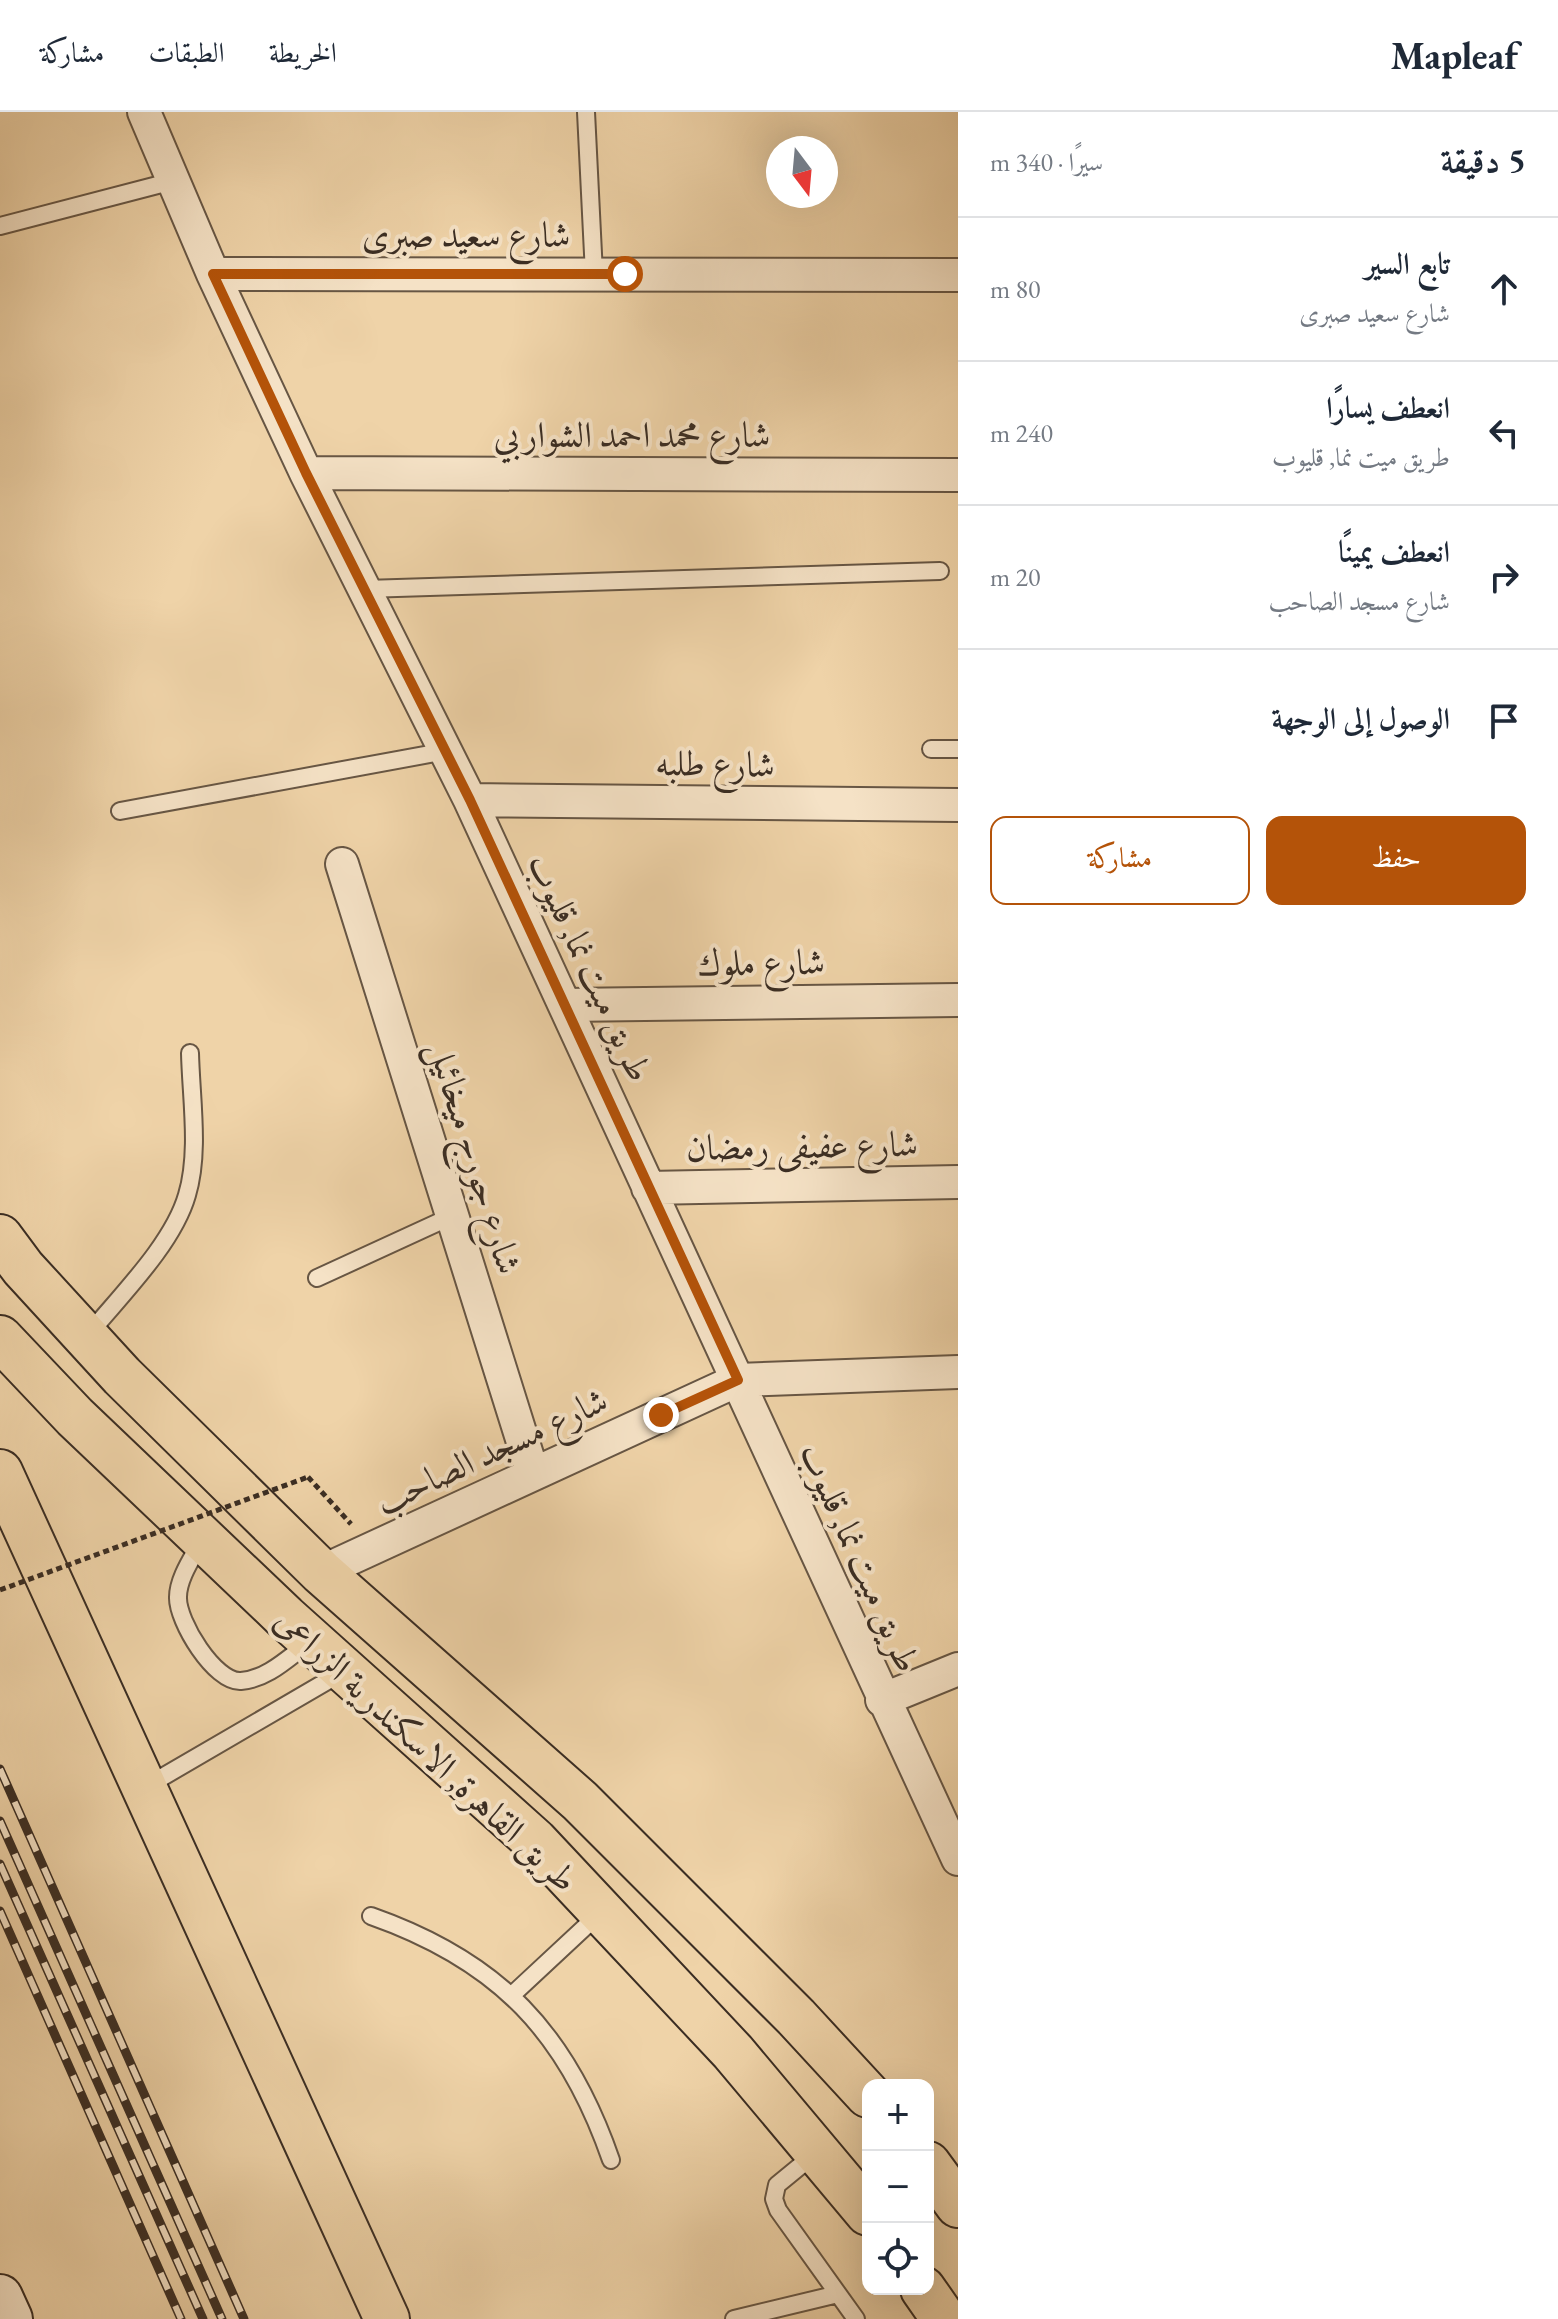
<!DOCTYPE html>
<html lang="ar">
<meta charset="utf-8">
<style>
body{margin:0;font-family:"EB Garamond",Amiri,serif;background:#f2f2f3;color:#1f2937;direction:rtl}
.controls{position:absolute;right:24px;bottom:24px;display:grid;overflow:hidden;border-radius:16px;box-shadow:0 8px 32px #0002}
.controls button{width:72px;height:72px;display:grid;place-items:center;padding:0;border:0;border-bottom:2px solid #e0e1e3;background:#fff;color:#1f2937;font:40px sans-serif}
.compass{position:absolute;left:766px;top:24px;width:72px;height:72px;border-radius:50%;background:#fff;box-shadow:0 8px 32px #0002;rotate:164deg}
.stop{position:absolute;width:24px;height:24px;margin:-18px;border:6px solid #b45309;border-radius:50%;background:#fff}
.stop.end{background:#b45309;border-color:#fff;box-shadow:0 2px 8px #0008}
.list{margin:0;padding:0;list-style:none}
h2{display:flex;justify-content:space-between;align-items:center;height:104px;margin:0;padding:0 32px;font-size:34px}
h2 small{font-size:26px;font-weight:400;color:#747a83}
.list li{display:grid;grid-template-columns:52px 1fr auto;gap:24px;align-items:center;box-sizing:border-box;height:144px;padding:0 32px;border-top:2px solid #e0e1e3}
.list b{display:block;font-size:30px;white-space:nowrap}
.list p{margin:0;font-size:26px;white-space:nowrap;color:#747a83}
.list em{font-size:26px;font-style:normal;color:#747a83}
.actions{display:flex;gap:16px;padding:24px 32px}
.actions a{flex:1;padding:18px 0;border:2px solid #b45309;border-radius:16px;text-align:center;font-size:28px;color:#b45309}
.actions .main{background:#b45309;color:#fff}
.icon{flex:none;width:44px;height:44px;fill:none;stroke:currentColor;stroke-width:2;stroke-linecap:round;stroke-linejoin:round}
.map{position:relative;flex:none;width:958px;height:2207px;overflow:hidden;direction:ltr}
header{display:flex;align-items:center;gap:48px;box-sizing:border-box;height:112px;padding:0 40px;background:#fff;border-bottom:2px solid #e0e1e3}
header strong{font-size:38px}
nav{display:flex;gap:44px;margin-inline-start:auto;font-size:28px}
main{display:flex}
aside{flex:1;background:#fff}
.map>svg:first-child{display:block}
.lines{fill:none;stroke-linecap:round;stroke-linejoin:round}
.lane-casing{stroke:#675644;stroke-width:20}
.street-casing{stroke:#675644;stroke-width:36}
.secondary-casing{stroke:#3a2d23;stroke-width:48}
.highway-casing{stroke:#3a2d23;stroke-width:48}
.path{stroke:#3a2d23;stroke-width:5;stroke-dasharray:6 4;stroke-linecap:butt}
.lane{stroke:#f5e2c6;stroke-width:16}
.street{stroke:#f5e2c6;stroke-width:32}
.secondary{stroke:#f5e2c6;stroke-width:44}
.highway{stroke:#efd3a8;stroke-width:44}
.rail-casing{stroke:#3a2d23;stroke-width:9}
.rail{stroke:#f5e2c6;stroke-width:6;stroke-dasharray:18;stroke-linecap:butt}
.path-bridge{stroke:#3a2d23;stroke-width:5;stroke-dasharray:6 4;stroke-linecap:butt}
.route{stroke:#b45309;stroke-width:10}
.labels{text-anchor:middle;stroke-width:8;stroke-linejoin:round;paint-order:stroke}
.street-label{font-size:36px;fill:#3a2d23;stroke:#f5e2c6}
</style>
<header>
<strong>Mapleaf</strong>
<nav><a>الخريطة</a><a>الطبقات</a><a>مشاركة</a></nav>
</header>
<main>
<aside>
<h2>5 دقيقة<small>سيرًا · 340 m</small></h2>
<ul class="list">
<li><svg class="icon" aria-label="ahead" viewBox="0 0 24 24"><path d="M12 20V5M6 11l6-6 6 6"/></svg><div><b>تابع السير</b><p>شارع سعيد صبرى</p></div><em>80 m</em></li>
<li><svg class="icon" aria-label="left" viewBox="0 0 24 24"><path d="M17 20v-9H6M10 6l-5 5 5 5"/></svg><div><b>انعطف يسارًا</b><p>طريق ميت نما, قليوب</p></div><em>240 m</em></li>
<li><svg class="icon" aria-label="right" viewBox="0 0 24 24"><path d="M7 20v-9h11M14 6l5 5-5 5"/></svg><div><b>انعطف يمينًا</b><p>شارع مسجد الصاحب</p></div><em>20 m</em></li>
<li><svg class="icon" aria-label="arrive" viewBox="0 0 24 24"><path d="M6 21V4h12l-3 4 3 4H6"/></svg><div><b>الوصول إلى الوجهة</b></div></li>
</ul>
<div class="actions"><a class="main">حفظ</a><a>مشاركة</a></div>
</aside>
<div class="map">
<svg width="958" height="2207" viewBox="0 0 958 2207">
<rect width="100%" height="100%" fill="#efd3a8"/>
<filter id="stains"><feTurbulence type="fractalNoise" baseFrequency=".0025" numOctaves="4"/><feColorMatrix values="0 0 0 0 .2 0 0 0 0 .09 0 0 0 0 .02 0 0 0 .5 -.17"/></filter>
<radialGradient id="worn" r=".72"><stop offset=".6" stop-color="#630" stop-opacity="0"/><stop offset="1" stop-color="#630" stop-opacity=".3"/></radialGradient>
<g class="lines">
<defs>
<path id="lane" d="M586,0L594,162
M0,114L173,69
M365,477L940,459
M931,637H958
M120,699L446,639
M317,1166L452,1104
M88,1223C120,1184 173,1132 187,1083C200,1040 191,986 190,941
M202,1428C193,1445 178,1466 178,1485C177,1509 215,1571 241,1569C268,1567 289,1545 310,1530
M147,1674L341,1561
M371,1804C499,1849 567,1921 611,2048
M511,1884L599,1802
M816,2041L777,2073L774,2087L778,2098L856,2207
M734,2207L838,2182"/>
<path id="street" d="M144,0L213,162L306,361L470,688L958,1747
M213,162L958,163
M306,361L958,363
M470,688L958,693
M342,752L533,1362
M565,893L958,888
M648,1076L958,1070
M321,1460L738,1268L958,1260
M882,1588L958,1557"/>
<path id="secondary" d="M0,2185L10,2207"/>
<path id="highway" d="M0,1125L23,1156L122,1264L321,1460L580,1689L796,1905L868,1983
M0,1226L75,1305L285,1505L535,1729L733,1940L868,2101
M0,1360L387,2207
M928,2052L958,2093
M923,2177L944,2207"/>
</defs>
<!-- lane casing -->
<use href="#lane" class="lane-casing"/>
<!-- street casing -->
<use href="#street" class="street-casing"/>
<!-- secondary casing -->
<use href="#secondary" class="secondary-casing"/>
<!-- highway casing -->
<use href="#highway" class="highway-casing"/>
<!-- path -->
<path class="path" d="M308,1365L351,1412"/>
<!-- lane -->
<use href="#lane" class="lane"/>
<!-- street -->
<use href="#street" class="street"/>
<!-- secondary -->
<use href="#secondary" class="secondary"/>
<!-- highway -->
<use href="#highway" class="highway"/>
<defs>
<path id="rail" d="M0,1657L244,2207
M0,1709L222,2207
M0,1752L203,2207
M0,1799L181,2207"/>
</defs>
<!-- rail casing -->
<use href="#rail" class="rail-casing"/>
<!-- rail -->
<use href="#rail" class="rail"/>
<!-- path-bridge -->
<path class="path-bridge" d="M0,1478L308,1365"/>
</g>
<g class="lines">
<!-- route -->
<path class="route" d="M625,162H213L306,361L470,688L738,1268L661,1303"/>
</g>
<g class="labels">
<!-- street labels -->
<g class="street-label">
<text x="466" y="135">شارع سعيد صبرى</text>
<text x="632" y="335">شارع محمد احمد الشواربي</text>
<text transform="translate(715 651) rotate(1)" y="13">شارع طلبه</text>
<text transform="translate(761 850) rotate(-1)" y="13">شارع ملوك</text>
<text transform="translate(591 855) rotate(65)" y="13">طريق ميت نما, قليوب</text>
<text transform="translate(802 1033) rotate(-1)" y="13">شارع عفيفى رمضان</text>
<text transform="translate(476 1045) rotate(73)" y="13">شارع جورج ميخائيل</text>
<text transform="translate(491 1338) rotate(-25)" y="13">شارع مسجد الصاحب</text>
<text transform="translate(861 1445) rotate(66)" y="13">طريق ميت نما, قليوب</text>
<text transform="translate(427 1637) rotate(43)" y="13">طريق القاهرة, الاسكندرية الزراعى</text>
</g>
</g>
<rect width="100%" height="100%" filter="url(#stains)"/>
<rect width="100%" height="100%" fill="url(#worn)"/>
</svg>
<div class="controls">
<button>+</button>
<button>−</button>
<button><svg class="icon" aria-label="locate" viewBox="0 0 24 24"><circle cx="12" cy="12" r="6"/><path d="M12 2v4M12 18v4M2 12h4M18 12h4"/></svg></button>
</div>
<svg class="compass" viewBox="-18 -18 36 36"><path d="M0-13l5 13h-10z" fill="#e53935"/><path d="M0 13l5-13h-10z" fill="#747a83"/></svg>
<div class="stop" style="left:625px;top:162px"></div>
<div class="stop end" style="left:661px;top:1303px"></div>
</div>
</main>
